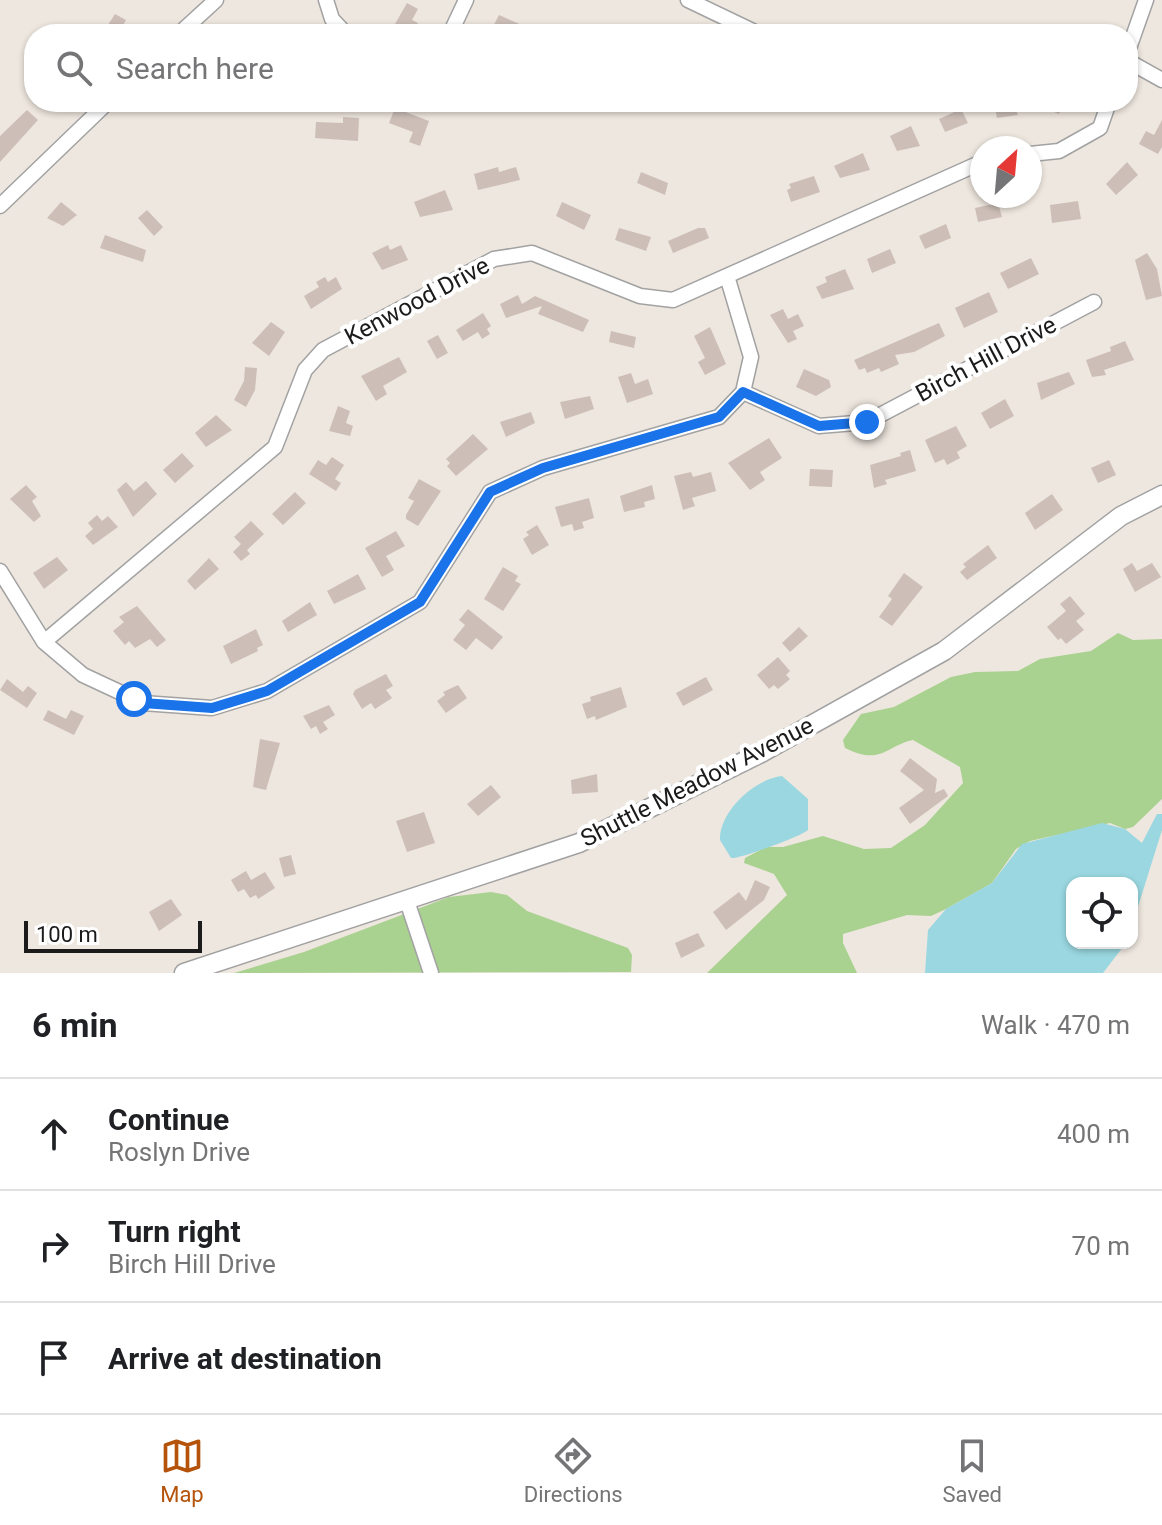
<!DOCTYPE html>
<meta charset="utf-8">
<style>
body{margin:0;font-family:Roboto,sans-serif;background:#f2f2f2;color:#202124}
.controls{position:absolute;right:24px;bottom:24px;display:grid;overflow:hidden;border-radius:16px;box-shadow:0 2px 6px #0004}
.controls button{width:72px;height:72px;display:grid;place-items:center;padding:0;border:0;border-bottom:2px solid #e0e0e0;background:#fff;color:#202124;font:40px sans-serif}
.compass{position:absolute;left:970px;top:136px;width:72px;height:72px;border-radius:50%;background:#fff;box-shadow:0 2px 6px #0004;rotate:26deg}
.scale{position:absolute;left:24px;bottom:20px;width:178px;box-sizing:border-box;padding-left:8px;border:4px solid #1b1b1b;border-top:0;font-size:22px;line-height:28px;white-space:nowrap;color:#1b1b1b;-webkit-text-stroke:6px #fff;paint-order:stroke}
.stop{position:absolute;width:24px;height:24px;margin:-18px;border:6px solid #1a73e8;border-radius:50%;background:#fff}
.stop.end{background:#1a73e8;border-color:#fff;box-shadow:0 2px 8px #0008}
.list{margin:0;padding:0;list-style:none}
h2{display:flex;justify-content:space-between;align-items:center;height:104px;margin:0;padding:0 32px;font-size:34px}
h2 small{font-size:26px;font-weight:400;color:#757577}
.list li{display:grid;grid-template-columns:52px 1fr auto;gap:24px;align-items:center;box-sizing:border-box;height:112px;padding:0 32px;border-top:2px solid #e0e0e0}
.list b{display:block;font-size:30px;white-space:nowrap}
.list p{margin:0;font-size:26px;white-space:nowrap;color:#757577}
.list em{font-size:26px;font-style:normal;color:#757577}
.icon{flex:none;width:44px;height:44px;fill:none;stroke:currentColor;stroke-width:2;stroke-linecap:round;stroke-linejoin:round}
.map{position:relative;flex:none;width:1162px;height:973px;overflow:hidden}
.search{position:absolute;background:#fff;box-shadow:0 2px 6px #0004;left:24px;right:24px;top:24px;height:88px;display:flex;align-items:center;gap:20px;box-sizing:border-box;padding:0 28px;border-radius:32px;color:#757577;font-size:30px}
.sheet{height:440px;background:#fff}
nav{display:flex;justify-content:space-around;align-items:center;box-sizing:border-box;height:112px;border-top:2px solid #e0e0e0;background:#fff;font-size:22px;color:#757577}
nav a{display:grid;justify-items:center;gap:4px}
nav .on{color:#b45309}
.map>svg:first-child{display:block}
.forest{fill:#a9d18f}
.water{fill:#9ad7e0}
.building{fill:#cdbfb8}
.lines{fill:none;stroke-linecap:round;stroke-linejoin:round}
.minor-casing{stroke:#a2a2a2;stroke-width:17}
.tertiary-casing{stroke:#a2a2a2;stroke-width:21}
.minor{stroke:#fff;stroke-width:14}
.tertiary{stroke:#fff;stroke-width:18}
.route{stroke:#1a73e8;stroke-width:10}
.labels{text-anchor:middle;stroke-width:8;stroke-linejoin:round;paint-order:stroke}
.street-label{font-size:24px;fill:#1b1b1b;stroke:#fff}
</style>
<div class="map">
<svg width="1162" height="973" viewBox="0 0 1162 973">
<rect width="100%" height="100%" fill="#eee7df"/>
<!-- forest -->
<path class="forest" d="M1118,633L1133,640L1162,639V799L1133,827L1125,829L1110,823L1030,841L1016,849L992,883L946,909L931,916L907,915L843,934V943L857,973H707L787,895L774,874L744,863L745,858L766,847H783L823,836L864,849L891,848L925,825L963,783L960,767L913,740C885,746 882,766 845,748L843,740L861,714L894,707L951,677L975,672L1018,671L1040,659L1091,651Z
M491,892L507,895L527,911L628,948L632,955L631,972L234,973L304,952L449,897Z"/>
<!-- water -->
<path class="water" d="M782,776L808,799V830C802,836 737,860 731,858L720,840C719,812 754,779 782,776Z
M1157,814H1162V830L1132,926V883H1072V943H1126L1103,973H925L928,930L946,909L992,883L1022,844L1102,823L1125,829L1142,843Z"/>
<!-- building -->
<path class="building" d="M407,3L418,9L412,20L418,23L412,34H397L391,31Z
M115,14L126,20L118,34L106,28Z
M499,15L524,26L520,34H489Z
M994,102H1013L1018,115L997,118Z
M1030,102H1064L1059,114Z
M395,108L429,121L420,146L409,142L413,132L389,123Z
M961,109L968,123L945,132L939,119Z
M27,110L38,120L0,162V136Z
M343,117L359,118L358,141L315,138L316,122L343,123Z
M1162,120V147L1158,154L1139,144L1146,131L1154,135Z
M911,126L920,146L897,151L890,136Z
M863,153L870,170L840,178L834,166Z
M1127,162L1138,175L1116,195L1106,184Z
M498,167L499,172L516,167L520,180L478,190L474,174Z
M641,172L668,183L665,195L637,183Z
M814,176L820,192L791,202L787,190L791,188L789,184Z
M445,190L453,210L420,217L414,202Z
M1078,201L1081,219L1052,223L1050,205Z
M61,202L77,215L63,226L47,218Z
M562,202L591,215L584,230L556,216Z
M998,203L1002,217L978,222L975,208Z
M147,210L163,227L154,236L138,218Z
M946,224L951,238L925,249L919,236Z
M619,228L651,237L646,251L615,240Z
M698,228H705L709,238L673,253L668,241Z
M105,235L146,250L143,262L100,248Z
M388,245L390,250L401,245L408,260L382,270L372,253Z
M890,249L896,263L872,273L867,259Z
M1147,253L1157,269L1162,296L1146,300L1135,260Z
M1031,258L1039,274L1008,289L1000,273Z
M845,269L854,289L822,299L816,287L827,282L825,277Z
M325,277L328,282L336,277L342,289L311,309L304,296L319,287L316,282Z
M989,292L998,312L964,328L955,308Z
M518,295L522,304L535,296L589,320L583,332L538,314L542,306L506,318L500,304Z
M783,309L788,319L798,314L804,326L793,331L797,339L788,343L770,315Z
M483,313L491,326L487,329L490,334L482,339L478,332L463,341L456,330Z
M271,322L285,332L269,356L252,343Z
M939,323L945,336L914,352L895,355L899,364L881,372L879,368L867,373L865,368L859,370L854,360Z
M710,327L726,364L705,375L698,362L705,358L694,336Z
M611,331L636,337L634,348L609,342Z
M438,335L448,353L437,359L427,341Z
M1125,341L1134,360L1104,370L1106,375L1092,377L1086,360L1111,351L1110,347Z
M399,357L407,372L383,386L387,394L376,401L361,376Z
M245,367L257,368L255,390L246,407L234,400L244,381Z
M804,369L829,380L831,387L816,396L796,387Z
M1069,372L1075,384L1041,400L1037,383Z
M631,373L635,384L648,379L653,394L627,403L618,377Z
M590,396L594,409L565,419L560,402Z
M1005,399L1014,416L990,429L981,413Z
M338,406L350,411L346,423L353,426L350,436L329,431Z
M531,412L535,423L506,437L500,422Z
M216,415L232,430L206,447L195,433Z
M956,426L967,446L957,452L960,458L947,465L944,459L935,463L925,440Z
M473,434L488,449L456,476L447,466L450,463L446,459Z
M769,438L782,458L760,472L765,480L750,490L728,463Z
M910,450L916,471L885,480L887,484L874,488L870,465L901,456L900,453Z
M182,453L194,466L175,483L163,470Z
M332,457L344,465L335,479L341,483L336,491L309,474L318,460L326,465Z
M1109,460L1116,475L1098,483L1091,468Z
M810,469L833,470L832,487L809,486Z
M691,472L693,477L711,472L716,491L692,498L695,506L683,510L674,476Z
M419,479L441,491L418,526L406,519V515L414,501L408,498Z
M146,481L157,494L133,517L117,490L126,482L134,491Z
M26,485L37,497L32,501L41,516L34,522L10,499Z
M652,485L655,499L644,502L645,507L624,512L620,496Z
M295,492L306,503L283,525L272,514Z
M1052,494L1063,510L1035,530L1025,513Z
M589,498L594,518L582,522L584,528L574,531L572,524L561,527L555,507Z
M97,515L102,521L108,516L118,527L93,545L85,536L93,529L88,523Z
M251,521L264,534L247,550L250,554L241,561L233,552L241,544L234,537Z
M537,525L549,545L532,555L523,539L529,535L526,532Z
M396,531L405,546L386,556L394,570L382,577L365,548Z
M988,545L997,558L967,580L960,572L966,567L963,564Z
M57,557L68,570L44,589L33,573Z
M209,558L219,569L195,590L187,581Z
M1132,563L1137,571L1152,563L1161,577L1135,592L1123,569Z
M503,567L518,576L515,581L521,584L503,611L484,599Z
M904,573L923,587L892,626L879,617L892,599L888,596Z
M358,574L366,589L334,604L327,591Z
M1070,596L1085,614L1076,621L1084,630L1066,644L1061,638L1058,640L1047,627L1066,611L1060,604Z
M310,602L317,615L288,632L282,621Z
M137,606L166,640L157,647L150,639L135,648L129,641L125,645L113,631L124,622L119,617Z
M468,609L503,637L492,650L476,638L466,650L453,640L465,625L459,620Z
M799,627L808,636L790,652L782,643Z
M256,629L263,645L257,648L258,651L231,664L223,646Z
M778,657L790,671L786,675L790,679L778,689L774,685L769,689L757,675Z
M386,674L393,686L386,690L392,698L375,709L371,703L362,709L353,694L355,690Z
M706,677L713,690L683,706L676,693Z
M7,679L23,692L28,686L37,693L27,708L0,690Z
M458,685L467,698L446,713L437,701L445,695L443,692Z
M621,687L627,707L596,720L595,716L587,719L582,704L591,701L590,697Z
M329,705L335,715L323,722L328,729L320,734L316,726L311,729L303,716Z
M48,710L66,719L71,710L84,716L74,735L43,720Z
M260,739L280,743L266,790L253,787Z
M910,758L937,779L935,793L944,789L948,796L910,824L899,808L924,790L900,771Z
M597,774L598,792L572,794L571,780Z
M491,785L501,797L478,816L467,804Z
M424,812L435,843L407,852L396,821Z
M291,855L296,874L284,877L279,858Z
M246,871L251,880L265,872L275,888L258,899L256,895L250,898L244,889L238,892L231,880Z
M755,880L770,887L764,900L726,930L713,912L739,892L746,901Z
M171,899L182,915L159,931L149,912Z
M698,933L705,946L681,958L675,943Z"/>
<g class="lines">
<defs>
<path id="minor" d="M326,0L332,19L346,34
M688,0L759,34
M179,34L216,0
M450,34L466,0
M1128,51L1146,0
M1128,61L1162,80
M1030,154L1059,151L1100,128L1109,102
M0,206L108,102
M743,392L819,426L867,422L1094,302
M0,571L44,642L83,675L143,703L212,708L267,691L420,602L490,492L543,468L719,417L743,392L751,357L727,276
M44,642L275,447L305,370L323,350L494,259L532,253L640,296L673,300L982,162
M407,901L431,973"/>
<path id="tertiary" d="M184,973L579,843L761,753L944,651L1121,516L1162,495"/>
</defs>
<!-- minor casing -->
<use href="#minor" class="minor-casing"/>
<!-- tertiary casing -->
<use href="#tertiary" class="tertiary-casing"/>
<!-- minor -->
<use href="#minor" class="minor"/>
<!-- tertiary -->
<use href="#tertiary" class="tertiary"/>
</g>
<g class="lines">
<!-- route -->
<path class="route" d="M134,699L143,703L212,708L267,691L420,602L490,492L543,468L719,417L743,392L819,426L867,422"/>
</g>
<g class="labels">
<!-- street labels -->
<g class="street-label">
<text transform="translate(417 301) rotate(-28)" y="8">Kenwood Drive</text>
<text transform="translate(986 359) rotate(-28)" y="8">Birch Hill Drive</text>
<text transform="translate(697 782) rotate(-27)" y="8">Shuttle Meadow Avenue</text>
</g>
</g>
</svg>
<div class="controls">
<button><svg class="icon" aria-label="locate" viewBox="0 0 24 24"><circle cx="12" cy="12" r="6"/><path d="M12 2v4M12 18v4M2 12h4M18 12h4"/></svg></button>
</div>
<svg class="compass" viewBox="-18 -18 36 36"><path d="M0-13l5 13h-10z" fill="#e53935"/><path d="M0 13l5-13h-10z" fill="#757577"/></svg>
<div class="scale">100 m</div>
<div class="stop" style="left:134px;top:699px"></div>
<div class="stop end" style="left:867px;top:422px"></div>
<div class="search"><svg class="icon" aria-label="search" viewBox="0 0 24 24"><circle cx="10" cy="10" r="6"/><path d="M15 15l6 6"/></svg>Search here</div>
</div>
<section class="sheet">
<h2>6 min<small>Walk · 470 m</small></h2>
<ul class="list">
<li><svg class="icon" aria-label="ahead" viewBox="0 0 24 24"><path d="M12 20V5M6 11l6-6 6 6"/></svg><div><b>Continue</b><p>Roslyn Drive</p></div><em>400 m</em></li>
<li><svg class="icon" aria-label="right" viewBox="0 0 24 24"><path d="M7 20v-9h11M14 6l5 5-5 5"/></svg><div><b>Turn right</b><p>Birch Hill Drive</p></div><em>70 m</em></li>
<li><svg class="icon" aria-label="arrive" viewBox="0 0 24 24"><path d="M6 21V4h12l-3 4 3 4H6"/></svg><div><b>Arrive at destination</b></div></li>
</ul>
</section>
<nav>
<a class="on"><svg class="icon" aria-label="map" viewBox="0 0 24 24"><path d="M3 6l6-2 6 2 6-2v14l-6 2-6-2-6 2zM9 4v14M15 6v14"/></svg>Map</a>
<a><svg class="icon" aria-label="directions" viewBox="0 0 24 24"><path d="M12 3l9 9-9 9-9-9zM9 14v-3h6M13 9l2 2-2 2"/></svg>Directions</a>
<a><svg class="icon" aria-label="saved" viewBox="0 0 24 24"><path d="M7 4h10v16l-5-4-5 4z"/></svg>Saved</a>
</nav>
